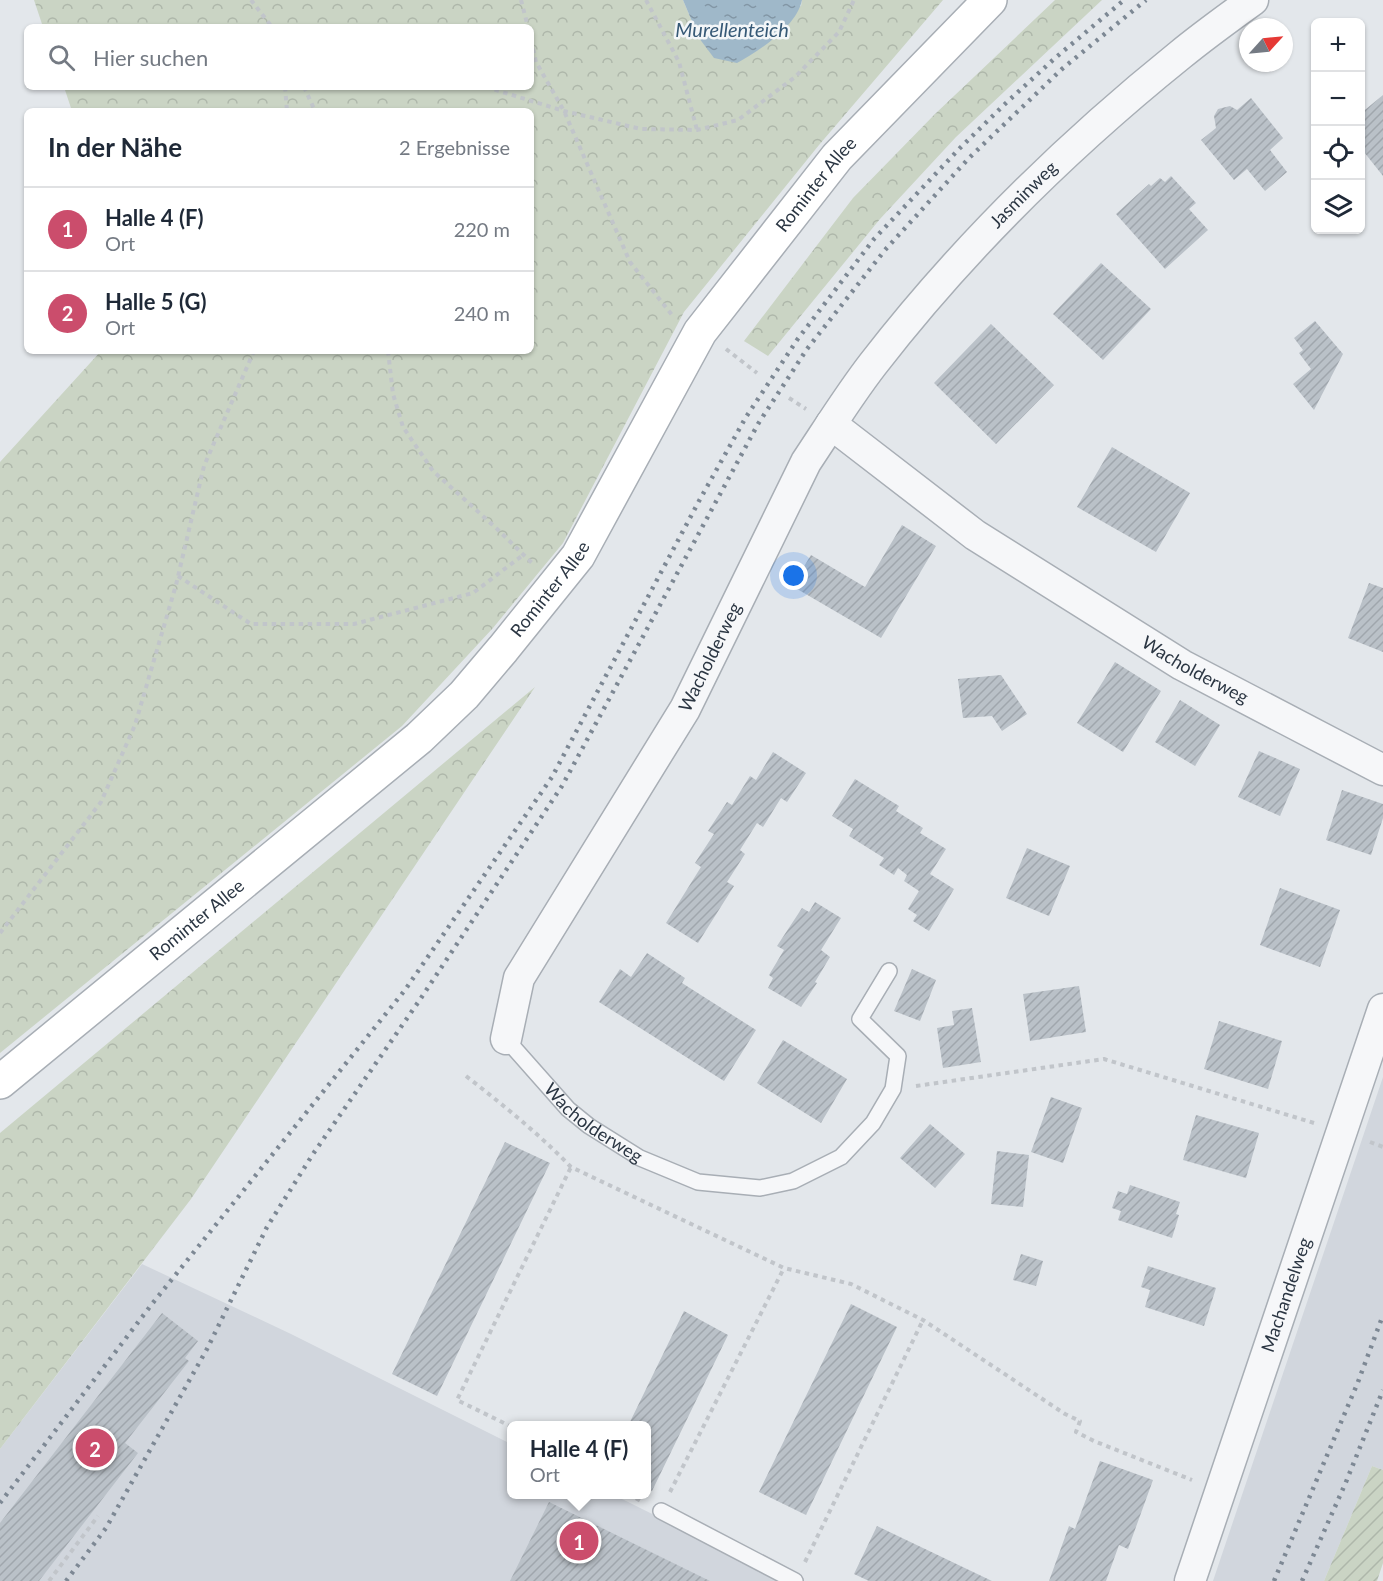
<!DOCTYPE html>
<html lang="de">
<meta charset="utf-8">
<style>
body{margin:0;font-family:Lato,sans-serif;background:#f2f2f3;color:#1f2937}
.controls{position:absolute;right:18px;top:18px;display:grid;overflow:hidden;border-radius:9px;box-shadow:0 2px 4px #0004}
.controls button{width:54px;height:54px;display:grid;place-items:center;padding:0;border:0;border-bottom:2px solid #e0e1e3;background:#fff;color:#1f2937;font:30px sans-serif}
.compass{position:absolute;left:1239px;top:18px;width:54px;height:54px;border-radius:50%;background:#fff;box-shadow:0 2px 4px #0004;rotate:63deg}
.you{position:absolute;left:794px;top:576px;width:21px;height:21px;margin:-15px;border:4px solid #fff;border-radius:50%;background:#1a73e8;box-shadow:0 0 0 9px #1a73e833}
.badge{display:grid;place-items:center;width:39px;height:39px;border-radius:50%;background:#cb4d6c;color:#fff;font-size:20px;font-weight:700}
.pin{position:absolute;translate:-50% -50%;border:3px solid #fff;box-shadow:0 2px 6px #0006}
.popup{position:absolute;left:507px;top:1421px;width:144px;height:78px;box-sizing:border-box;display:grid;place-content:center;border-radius:9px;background:#fff;filter:drop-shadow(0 2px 4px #0005);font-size:20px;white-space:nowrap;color:#747a83}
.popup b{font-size:22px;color:#1f2937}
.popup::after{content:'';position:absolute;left:50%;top:100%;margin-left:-12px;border:12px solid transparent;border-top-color:#fff}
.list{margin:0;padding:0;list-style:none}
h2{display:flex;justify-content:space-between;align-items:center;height:78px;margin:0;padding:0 24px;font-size:26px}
h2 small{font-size:20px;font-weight:400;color:#747a83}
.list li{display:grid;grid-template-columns:39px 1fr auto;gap:18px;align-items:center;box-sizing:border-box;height:84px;padding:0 24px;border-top:2px solid #e0e1e3}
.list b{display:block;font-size:22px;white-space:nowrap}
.list p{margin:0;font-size:20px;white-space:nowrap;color:#747a83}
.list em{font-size:20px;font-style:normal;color:#747a83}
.icon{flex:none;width:33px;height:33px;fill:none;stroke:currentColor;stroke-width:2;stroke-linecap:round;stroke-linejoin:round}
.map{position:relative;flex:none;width:1383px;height:1581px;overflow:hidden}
.search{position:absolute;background:#fff;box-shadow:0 2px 4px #0004;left:24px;top:24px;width:510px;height:66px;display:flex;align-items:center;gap:15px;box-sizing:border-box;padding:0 21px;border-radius:9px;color:#747a83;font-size:22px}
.panel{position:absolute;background:#fff;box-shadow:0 2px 4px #0004;left:24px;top:108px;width:510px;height:246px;border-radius:9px}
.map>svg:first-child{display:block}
.built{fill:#d1d6dd}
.forest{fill:url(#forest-crowns)}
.garden{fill:url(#garden-furrows)}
.water{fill:url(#water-ripples)}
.building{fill:url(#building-hatch)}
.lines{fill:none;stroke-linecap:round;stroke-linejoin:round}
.lane-casing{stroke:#a8aeb5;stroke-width:18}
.street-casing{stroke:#a8aeb5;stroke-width:33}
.secondary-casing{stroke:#a8aeb5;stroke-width:36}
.path{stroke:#c1c5ca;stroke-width:4;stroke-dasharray:4.5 4.5;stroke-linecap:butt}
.lane{stroke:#f6f7f9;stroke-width:15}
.street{stroke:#f6f7f9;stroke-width:30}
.secondary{stroke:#fff;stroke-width:33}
.rail{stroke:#7d8894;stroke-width:4.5;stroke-dasharray:3 6;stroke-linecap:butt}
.labels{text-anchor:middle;stroke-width:5;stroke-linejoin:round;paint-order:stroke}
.street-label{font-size:18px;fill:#2b3643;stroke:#f3f6f8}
.water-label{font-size:20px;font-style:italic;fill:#365976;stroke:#f3f6f8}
</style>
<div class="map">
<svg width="1383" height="1581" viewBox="0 0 1383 1581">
<defs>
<pattern id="forest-crowns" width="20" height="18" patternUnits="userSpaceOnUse" patternTransform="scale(1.5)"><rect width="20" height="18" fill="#cad4c4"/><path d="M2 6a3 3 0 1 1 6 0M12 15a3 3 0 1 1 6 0" fill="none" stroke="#aeb7aa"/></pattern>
<pattern id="garden-furrows" width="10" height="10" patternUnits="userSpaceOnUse" patternTransform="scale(1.5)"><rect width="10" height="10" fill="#cad4c4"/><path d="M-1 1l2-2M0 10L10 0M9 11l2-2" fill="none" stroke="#aeb7aa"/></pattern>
<pattern id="water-ripples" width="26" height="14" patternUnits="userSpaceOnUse" patternTransform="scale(1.5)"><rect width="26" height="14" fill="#9fb8c9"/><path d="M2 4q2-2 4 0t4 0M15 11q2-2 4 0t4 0" fill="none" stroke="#8296a5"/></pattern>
<pattern id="building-hatch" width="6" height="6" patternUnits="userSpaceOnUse" patternTransform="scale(1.5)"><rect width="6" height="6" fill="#bac1c8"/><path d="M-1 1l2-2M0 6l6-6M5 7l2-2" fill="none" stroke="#a0a6ad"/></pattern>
</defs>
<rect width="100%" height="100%" fill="#e3e7eb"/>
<!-- built -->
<path class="built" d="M1383,1077V1470L1372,1466L1324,1581H1213Z
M142,1264L291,1334L511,1444L512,1494L614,1495L787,1581H0V1449Z"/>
<!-- forest -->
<path class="forest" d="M34,0H683L699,38L801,6L802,0H943L819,145L684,312L563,543L493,628L402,726L0,1053V462L101,351H531V111H72L64,87H531V27H43Z
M1055,0H1102L956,137L880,219L768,356L744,341L853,198L935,114Z
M535,687L191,1199L0,1449V1133Z"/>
<!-- garden -->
<path class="garden" d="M1372,1466L1383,1470V1563L1377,1581H1324Z"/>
<!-- water -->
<path class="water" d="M683,0H802C797,26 759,51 737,63L714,58L699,38Z"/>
<!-- building -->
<path class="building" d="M1383,95V176L1360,147V114Z
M1251,98L1283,138L1270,150L1287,172L1265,191L1247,169L1234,180L1201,140L1216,128L1214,116L1218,109L1230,106L1237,110Z
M1171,176L1196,203L1189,209L1208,230L1165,269L1116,214L1149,184L1151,186L1160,178L1165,182Z
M1101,263L1151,309L1103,360L1053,314Z
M1315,321L1343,354L1314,410L1293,384L1311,369L1299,353L1303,350L1294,338Z
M991,324L1054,385L996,444L934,383Z
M1112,447L1190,493L1156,552L1077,507Z
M902,525L936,546L881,638L792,586L811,555L865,587Z
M1369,583L1383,588V652L1348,638Z
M1115,662L1161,691L1123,752L1077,723Z
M1001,675L1027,714L1002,731L992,716L963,718L958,679Z
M1180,700L1220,725L1195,766L1155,742Z
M1259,751L1300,769L1280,816L1238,797Z
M773,752L806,773L787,802L781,798L763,827L757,823L740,850L745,854L727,882L734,886L698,943L666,923L701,867L695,863L714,834L708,831L727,802L732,805L750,776L756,780Z
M855,779L899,806L896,811L923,828L920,833L946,849L930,874L954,889L929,931L913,921L917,915L908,909L919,891L904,881L907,875L898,868L894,875L879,865L884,858L849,836L853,829L832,816Z
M1342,790L1383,804V818L1371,855L1326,840Z
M1027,848L1070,866L1049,916L1006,898Z
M1280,888L1340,910L1320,967L1260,945Z
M815,902L841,918L821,950L830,957L815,982L817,983L801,1007L768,988L773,978L769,975L784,950L777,946L802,908L809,912Z
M647,953L685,978L682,983L756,1030L724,1081L599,1002L620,969L631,977Z
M912,969L936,980L920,1021L894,1011Z
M1079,986L1086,1032L1030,1041L1023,994Z
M972,1008L981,1062L943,1068L937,1028L954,1025L952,1011Z
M1219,1021L1282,1041L1268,1089L1204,1069Z
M783,1040L847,1079L821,1123L757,1083Z
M1051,1097L1082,1108L1063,1163L1031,1152Z
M1196,1115L1259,1133L1246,1178L1183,1160Z
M930,1124L965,1154L935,1188L900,1158Z
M505,1142L550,1163L437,1396L392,1374Z
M997,1151L1029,1155L1023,1207L991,1204Z
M1130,1185L1180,1202L1176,1214L1179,1215L1172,1238L1118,1220L1121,1211L1112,1208L1118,1191L1127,1194Z
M1021,1254L1043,1261L1036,1286L1013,1280Z
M1148,1266L1216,1288L1204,1326L1145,1307L1150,1290L1141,1287Z
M851,1304L897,1327L806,1515L759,1492Z
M684,1311L728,1335L652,1491L646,1488V1426H628Z
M162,1313L198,1341L185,1358L189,1361L125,1443L138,1453L39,1581H0V1523Z
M1100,1461L1153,1480L1128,1549L1119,1545L1106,1581H1049L1069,1526L1075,1529Z
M549,1502L710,1581H510Z
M877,1526L992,1581H869L854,1574Z"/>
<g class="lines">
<defs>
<g id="lane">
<path id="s1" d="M506,1039L568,1109L589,1126L640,1158L698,1182L760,1188L793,1181L841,1157L873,1123L893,1089L898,1056L860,1019L889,971"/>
<path d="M661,1511L795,1581"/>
</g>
<g id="street">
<path id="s2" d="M831,424L975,535L1182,665L1383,770"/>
<path id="s3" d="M506,1039L519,978L685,709L806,462C828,429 849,395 873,364C962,249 1067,146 1180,55C1203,36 1228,18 1253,0"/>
<path id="s4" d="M1190,1581L1383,1009"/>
</g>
<g id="secondary">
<path id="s5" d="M0,1082L419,738L464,695L503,649L578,556L700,332L837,157L990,0"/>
</g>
</defs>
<!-- lane casing -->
<use href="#lane" class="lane-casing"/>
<!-- street casing -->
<use href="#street" class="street-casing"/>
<!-- secondary casing -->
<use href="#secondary" class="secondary-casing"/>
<!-- path -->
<path class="path" d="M251,0L272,27
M521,0L528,27
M646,0L679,62L697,130
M531,40L536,62L564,111L630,262L672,315
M285,87L287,111
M304,87L315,111
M486,87L564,111L641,129L697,130L738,120L795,77L839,32L854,0
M726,349L757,373
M388,351L393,394L403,427L433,471L495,527L532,563
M789,398L806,409
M178,576L251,624H354L473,593L523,555
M0,933L101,802L135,725L176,585L204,466L254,351
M466,1076C503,1105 538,1133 571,1167L784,1268L851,1284L923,1320L1065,1414L1080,1421L1076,1432L1094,1441L1192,1480
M916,1086L1104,1059L1314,1123
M1370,1142L1383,1147
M512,1427L457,1400L571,1167
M670,1492L784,1268
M628,1494L641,1501
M805,1562L923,1320
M49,1581L98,1516"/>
<!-- lane -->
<use href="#lane" class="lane"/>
<!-- street -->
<use href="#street" class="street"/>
<!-- secondary -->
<use href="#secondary" class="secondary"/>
<!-- rail -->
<path class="rail" d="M0,1503L152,1304L405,990L552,777L699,501L746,417L797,340L874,239L960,148L1006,103L1054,59L1124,0
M66,1581L106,1528L207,1349L267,1227L313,1154L419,1001L562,786L758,424L807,349L885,250L969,158L1062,69L1146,0
M1274,1581L1358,1382L1383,1315
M1302,1581L1346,1482L1383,1390"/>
</g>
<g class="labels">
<!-- street labels -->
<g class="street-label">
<text dy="6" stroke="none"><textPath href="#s5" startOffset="1227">Rominter Allee</textPath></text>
<text dy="6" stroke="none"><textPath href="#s3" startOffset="999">Jasminweg</textPath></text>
<text dy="6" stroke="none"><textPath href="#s5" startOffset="741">Rominter Allee</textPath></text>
<text dy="6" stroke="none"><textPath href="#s3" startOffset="436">Wacholderweg</textPath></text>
<text dy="6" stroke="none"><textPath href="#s2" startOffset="440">Wacholderweg</textPath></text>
<text dy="6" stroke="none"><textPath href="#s5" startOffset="255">Rominter Allee</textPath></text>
<text dy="6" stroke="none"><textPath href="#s1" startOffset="122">Wacholderweg</textPath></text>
<text dy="6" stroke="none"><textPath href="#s4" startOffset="302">Machandelweg</textPath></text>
</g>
<!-- water labels -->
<g class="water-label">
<text x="732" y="37">Murellenteich</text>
</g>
</g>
</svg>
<div class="controls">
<button>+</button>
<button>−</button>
<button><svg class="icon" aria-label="locate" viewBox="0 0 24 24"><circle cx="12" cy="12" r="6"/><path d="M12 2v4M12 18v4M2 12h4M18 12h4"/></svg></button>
<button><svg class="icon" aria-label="layers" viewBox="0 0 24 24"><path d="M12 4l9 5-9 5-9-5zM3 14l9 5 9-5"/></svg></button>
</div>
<svg class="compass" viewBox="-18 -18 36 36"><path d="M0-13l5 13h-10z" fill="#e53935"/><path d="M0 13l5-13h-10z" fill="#747a83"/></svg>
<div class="you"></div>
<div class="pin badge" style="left:579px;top:1541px">1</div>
<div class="popup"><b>Halle 4 (F)</b>Ort</div>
<div class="pin badge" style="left:95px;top:1448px">2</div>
<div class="search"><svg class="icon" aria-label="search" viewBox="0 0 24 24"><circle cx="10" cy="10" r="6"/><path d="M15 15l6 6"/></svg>Hier suchen</div>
<section class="panel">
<h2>In der Nähe<small>2 Ergebnisse</small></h2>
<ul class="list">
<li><span class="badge">1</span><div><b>Halle 4 (F)</b><p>Ort</p></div><em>220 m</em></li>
<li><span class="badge">2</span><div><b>Halle 5 (G)</b><p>Ort</p></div><em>240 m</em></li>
</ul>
</section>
</div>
